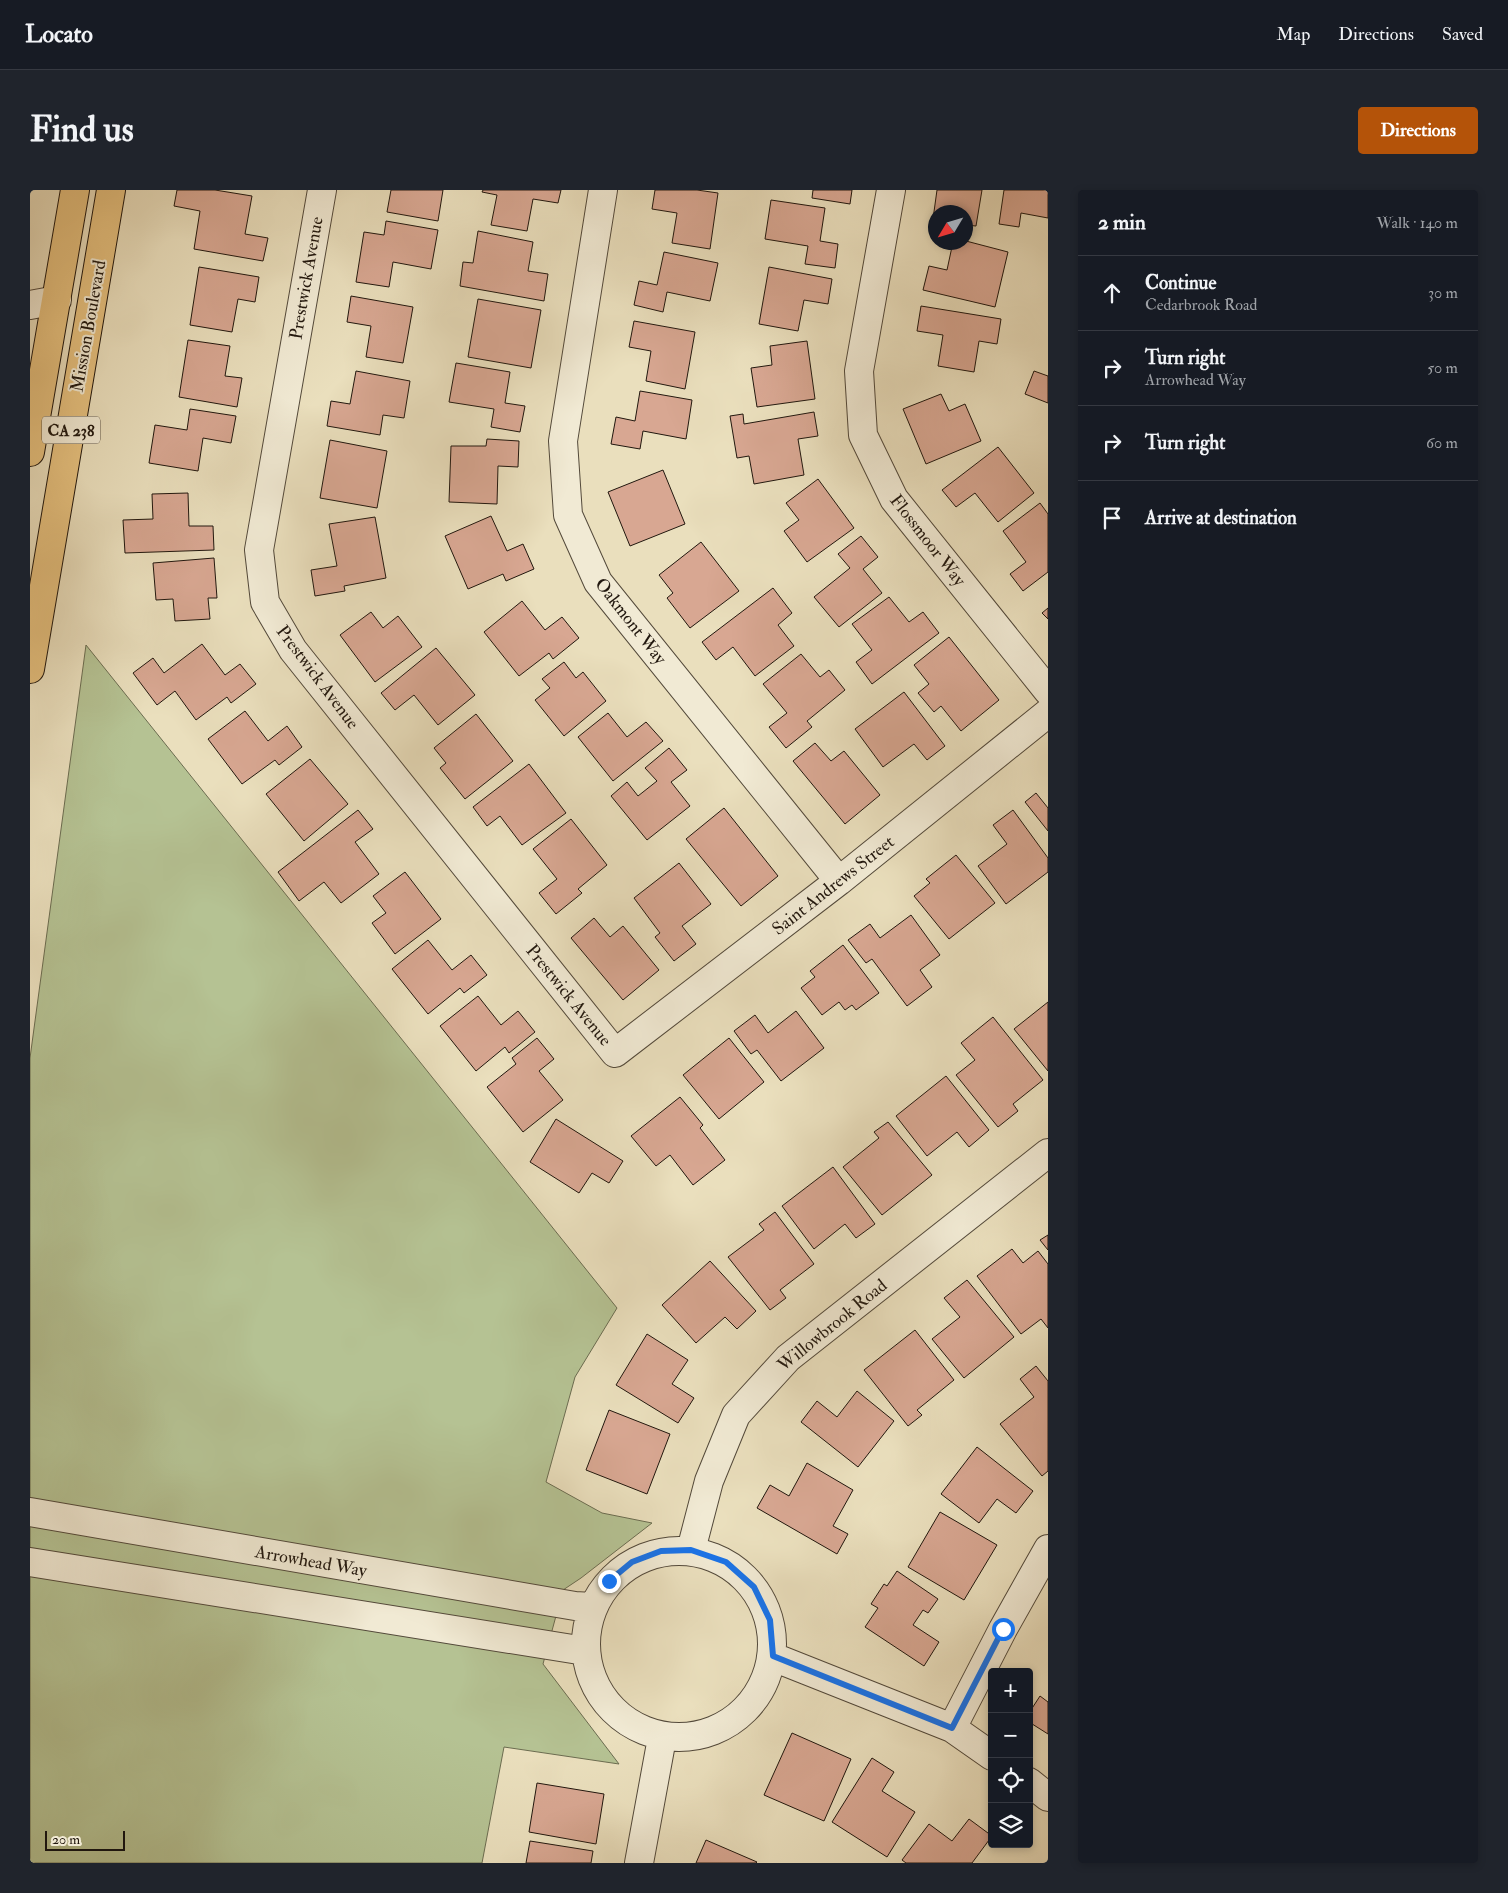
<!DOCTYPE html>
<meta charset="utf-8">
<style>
body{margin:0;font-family:"IM FELL Double Pica",serif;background:#20242c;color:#f1f3f6}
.controls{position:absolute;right:15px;bottom:15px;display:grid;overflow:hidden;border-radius:5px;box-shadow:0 2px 8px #0003}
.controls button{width:45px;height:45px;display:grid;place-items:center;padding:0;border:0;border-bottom:1px solid #363941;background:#171b24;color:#f1f3f6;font:25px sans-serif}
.compass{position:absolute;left:898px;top:15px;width:45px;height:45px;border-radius:50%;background:#171b24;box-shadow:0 2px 8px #0003;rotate:232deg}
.scale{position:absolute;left:15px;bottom:12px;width:80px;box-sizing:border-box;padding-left:5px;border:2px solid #21170e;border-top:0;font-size:14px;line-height:18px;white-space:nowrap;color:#21170e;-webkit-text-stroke:4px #f1ead4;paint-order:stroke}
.stop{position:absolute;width:15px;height:15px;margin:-11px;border:4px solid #1a73e8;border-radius:50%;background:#fff}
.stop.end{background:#1a73e8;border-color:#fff;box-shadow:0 1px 5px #0008}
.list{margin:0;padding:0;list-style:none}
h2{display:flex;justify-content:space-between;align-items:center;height:65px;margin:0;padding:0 20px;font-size:21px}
h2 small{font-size:16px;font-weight:400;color:#9ea1a6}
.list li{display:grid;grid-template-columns:32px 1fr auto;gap:15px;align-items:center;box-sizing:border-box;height:75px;padding:0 20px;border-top:1px solid #363941}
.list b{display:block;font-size:19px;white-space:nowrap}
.list p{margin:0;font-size:16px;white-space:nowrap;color:#9ea1a6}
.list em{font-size:16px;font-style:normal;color:#9ea1a6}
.icon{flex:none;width:28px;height:28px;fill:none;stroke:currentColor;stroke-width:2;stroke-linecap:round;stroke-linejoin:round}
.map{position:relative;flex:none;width:1018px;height:1673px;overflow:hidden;border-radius:5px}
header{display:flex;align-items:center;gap:30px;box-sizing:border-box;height:70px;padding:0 25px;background:#171b24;border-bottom:1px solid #363941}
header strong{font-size:24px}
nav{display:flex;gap:28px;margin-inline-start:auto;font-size:18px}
.intro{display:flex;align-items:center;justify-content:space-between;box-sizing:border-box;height:120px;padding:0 30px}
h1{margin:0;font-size:35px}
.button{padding:12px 22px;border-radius:5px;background:#b45309;color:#fff;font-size:18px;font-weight:700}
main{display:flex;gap:30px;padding:0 30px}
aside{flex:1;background:#171b24;border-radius:5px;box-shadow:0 2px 8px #0003}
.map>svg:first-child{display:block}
.green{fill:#b5c293;stroke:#6b6c50}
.building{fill:#d8a792;stroke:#21170e}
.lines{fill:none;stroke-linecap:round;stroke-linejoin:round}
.minor-casing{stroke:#53493a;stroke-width:30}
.major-casing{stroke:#21170e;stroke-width:30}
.minor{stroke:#f1ead4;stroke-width:28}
.major{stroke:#e5c07e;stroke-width:28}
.route{stroke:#1a73e8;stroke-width:6}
.labels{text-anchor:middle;stroke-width:4;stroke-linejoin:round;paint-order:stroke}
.shield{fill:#f1ead4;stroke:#5f5649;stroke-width:1}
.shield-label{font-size:16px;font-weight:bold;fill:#21170e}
.street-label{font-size:18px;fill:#21170e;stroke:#f1ead4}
</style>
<header>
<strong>Locato</strong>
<nav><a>Map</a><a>Directions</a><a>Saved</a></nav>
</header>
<div class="intro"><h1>Find us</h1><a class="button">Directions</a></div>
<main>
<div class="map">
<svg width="1018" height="1673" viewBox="0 0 1018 1673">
<rect width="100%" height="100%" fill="#eadfbd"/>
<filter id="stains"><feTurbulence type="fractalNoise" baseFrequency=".004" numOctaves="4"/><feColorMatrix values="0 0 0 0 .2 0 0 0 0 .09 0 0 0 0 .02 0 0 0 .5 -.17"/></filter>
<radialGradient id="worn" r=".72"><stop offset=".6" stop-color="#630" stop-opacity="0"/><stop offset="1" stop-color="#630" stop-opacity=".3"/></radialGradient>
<!-- green -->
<path class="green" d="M56,455L587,1118L545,1187L516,1292L572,1323L622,1333L551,1388L533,1400L513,1474L589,1574L474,1557L452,1673H0V868Z"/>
<!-- building -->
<path class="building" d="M147,0H185L222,6L215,44L238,48L233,71L164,59L170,21L144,16Z
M361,0H413L408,31L357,22Z
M453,0H531L528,13L503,9L497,41L461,35L467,5L452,2Z
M625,0H667L688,3L680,59L642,53L647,23L622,19Z
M783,0H822L820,14L782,8Z
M907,0H952L946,36L936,35V22H906V30L903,29Z
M974,0H1018V28L991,23L989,37L969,34Z
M741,10L795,18L790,51L808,54L805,78L775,74L778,56L735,49Z
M356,31L408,40L401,79L363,72L359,97L326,92L334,42L354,45Z
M448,41L503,52L498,81L518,84L514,111L430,96L433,72L443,73Z
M936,51L978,62L965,117L893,100L899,76L917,80L923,52Z
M634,62L688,73L680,111L637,102L633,122L604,115L609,91L627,95Z
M169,77L229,87L225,112L208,109L202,142L160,135Z
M739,77L802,89L798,114L774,110L768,141L729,134Z
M321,106L383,117L373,173L336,167L341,136L317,132Z
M448,109L511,120L501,178L438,167Z
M891,116L971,129L967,154L949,151L944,182L908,176L913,145L887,141Z
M604,131L665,142L655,199L616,191L621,161L599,157Z
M158,150L200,156L195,186L212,188L207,217L149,207Z
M777,151L785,209L727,217L721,178L742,175L740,156Z
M426,173L480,182L475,213L495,216L490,242L461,237L464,219L419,212Z
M326,181L380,191L374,228L353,225L350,245L297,236L301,211L320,214Z
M1004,181L1018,186V213L995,204Z
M610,201L662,210L656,249L613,241L610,259L581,254L586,227L605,231Z
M911,204L919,221L935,214L951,251L896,274L873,219Z
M160,219L206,226L201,253L173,248L168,281L119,273L125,235L157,240Z
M784,222L788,246L768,249L774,285L724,294L719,266L707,268L700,226L713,224L714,234Z
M457,249L489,251L488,277L468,276L467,314L419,312L421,256H456Z
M300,250L357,261L347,318L290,308Z
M968,257L1004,303L968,332L945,303L926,317L912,300Z
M633,280L655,334L600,356L578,302Z
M788,289L824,338L777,372L754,341L769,330L756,313Z
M158,303L159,336H183L184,360L95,363L93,330L123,329L122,304Z
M1010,313L1018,324V382L993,401L980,384L996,372L973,341Z
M461,326L477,361L493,354L504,379L476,391L473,384L438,399L415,346Z
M345,327L356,388L314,396L315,401L285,406L281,380L307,376L299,334Z
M831,346L848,367L833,379L852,403L809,437L784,407L820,378L808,364Z
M671,352L709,401L660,438L637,408L643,403L629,385Z
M184,368L187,408H178L180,429L145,431L143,409L126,410L123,373Z
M743,398L762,423L748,435L764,456L725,486L703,457L686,470L672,452Z
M859,407L879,432L893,422L909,443L842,494L826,472L842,460L822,434Z
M492,411L515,440L532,427L549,448L523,469L519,463L489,486L454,442Z
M1018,418V429L1012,423Z
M341,422L353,438L368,426L392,457L345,492L310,445Z
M919,447L969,510L931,541L911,516L904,522L888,503L899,494L884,475Z
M172,454L195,485L210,474L226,494L201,513L197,507L166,530L145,501L127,515L103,483L123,468L134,483Z
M406,458L445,505L408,535L384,505L365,520L351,503Z
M771,464L790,487L799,480L815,500L777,531L782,537L756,558L739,537L757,523L733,494Z
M534,472L546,488L553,482L576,511L534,546L505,510L520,498L512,489Z
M874,502L915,556L897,570L884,554L853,577L825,539Z
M215,521L238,551L257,536L272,557L249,575L245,570L212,594L178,549Z
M578,523L597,547L616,532L633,551L583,591L548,547Z
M446,524L483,571L435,609L410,578L416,573L404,558Z
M785,553L801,571L814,561L850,605L815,634L763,571Z
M639,558L657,580L641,592L660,616L617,650L581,606L597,592L608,606L627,591L615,578Z
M280,569L318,614L274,651L236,604Z
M499,574L536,623L492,655L470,626L457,636L443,617Z
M1006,603L1018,618V641L995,612Z
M694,618L748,686L711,716L656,649Z
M328,620L343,639L325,652L349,684L311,713L294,692L269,711L248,682Z
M983,620L1018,668V682L976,714L948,676L977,654L963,635Z
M541,629L577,675L548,699L552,703L526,724L509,703L527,689L503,659Z
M926,665L965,713L919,749L884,706L900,693L896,689Z
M649,673L681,714L652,736L666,754L644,771L625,747L630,743L604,708Z
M375,682L411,729L365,764L342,733L356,723L343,706Z
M881,725L910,765L890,780L902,797L877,816L842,769L836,773L818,750L840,734L850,748Z
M564,728L580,747L593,736L629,780L593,810L541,748Z
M398,750L422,780L441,765L457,785L434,803L430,798L398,824L362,779Z
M813,755L849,803L826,820L822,815L815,820L809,812L792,825L771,798L785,787L780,781Z
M448,806L471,835L488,821L505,842L479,863L475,857L446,881L410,836Z
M1018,812V881L984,839Z
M766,821L794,858L751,891L727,860L721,864L704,841L725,825L738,843Z
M963,827L1013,890L983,914L988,921L968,937L926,885L945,870L931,853Z
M507,848L524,869L509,881L533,910L493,942L457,897L486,874L482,868Z
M699,848L734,892L689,929L653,885Z
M916,886L959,940L939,957L927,942L897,966L866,926Z
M650,907L673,935L670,938L695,970L663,995L640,965L626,976L601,946Z
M526,929L593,971L579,993L562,983L549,1003L500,972Z
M858,932L902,985L852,1025L813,977L849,948L844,942Z
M803,977L845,1034L826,1048L815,1034L784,1059L752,1016Z
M745,1022L784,1074L750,1100L756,1108L740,1120L698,1067L734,1040L729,1034Z
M1018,1045V1060L1010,1050Z
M982,1059L993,1073L1008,1061L1018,1074V1138L1011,1129L991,1144L947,1086Z
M680,1071L726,1121L707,1139L695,1127L666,1153L632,1115Z
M937,1090L984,1147L934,1188L902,1149L930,1127L914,1108Z
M885,1140L924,1190L887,1220L892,1225L878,1236L834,1180Z
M617,1144L658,1170L642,1194L664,1208L648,1233L586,1195Z
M1006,1176L1018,1191V1281L1012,1286L970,1234L1004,1207L990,1189Z
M827,1201L864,1231L828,1277L771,1232L787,1211L807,1227Z
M579,1220L640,1244L617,1304L556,1280Z
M947,1257L1003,1301L986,1323L967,1309L949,1333L911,1304Z
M777,1273L823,1300L803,1336L818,1344L807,1364L727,1318L740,1295L759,1306Z
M910,1322L967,1355L934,1410L878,1377Z
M867,1381L908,1409L898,1423L893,1420L883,1435L909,1452L894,1476L835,1437L848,1418L841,1414L854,1394L857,1396Z
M1010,1506L1018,1512V1544L999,1532V1523Z
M762,1543L821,1569L794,1631L734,1605Z
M842,1568L864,1582L852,1601L885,1622L857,1667L802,1632Z
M507,1593L574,1604L566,1654L499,1642Z
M939,1629L962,1646L942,1673H876L872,1670L899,1634L922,1651Z
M676,1650L727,1672L726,1673H666Z
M500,1651L563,1661L561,1673H496Z"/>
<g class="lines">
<defs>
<path id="minor" d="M292,0L229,360L235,412L263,460L585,863L809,691L1018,523
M573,0L533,251L538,325L568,392L809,691
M861,0L829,181L833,245L864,309L1018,501
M0,115L27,110
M0,1322L545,1416L562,1417
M661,1360L679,1291L706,1225L758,1168L1018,963
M556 1454a93 93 0 1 1 186 0a93 93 0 1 1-186 0Z
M0,1372L555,1461
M743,1467L922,1538L962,1566
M922,1538L973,1439L1018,1359
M999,1592L1018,1607
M609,1673L632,1548"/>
<path id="major" d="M0,262L45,0
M0,479L81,0"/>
</defs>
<!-- minor casing -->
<use href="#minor" class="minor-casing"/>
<!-- major casing -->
<use href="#major" class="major-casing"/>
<!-- minor -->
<use href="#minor" class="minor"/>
<!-- major -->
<use href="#major" class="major"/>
</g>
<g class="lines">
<!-- route -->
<path class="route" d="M579,1391L602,1372L631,1361L661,1360L696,1372L724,1397L740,1430L743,1466L922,1538L973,1439"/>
</g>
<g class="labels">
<!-- shield labels -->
<rect class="shield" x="12" y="226.5" width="58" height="27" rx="4"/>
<g class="shield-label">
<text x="41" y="246">CA 238</text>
</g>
<!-- street labels -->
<g class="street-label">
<text transform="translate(276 88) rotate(-80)" y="6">Prestwick Avenue</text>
<text transform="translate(58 136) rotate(-80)" y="6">Mission Boulevard</text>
<text transform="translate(898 350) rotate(52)" y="6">Flossmoor Way</text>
<text transform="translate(601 431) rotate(52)" y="6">Oakmont Way</text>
<text transform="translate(288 487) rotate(53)" y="6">Prestwick Avenue</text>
<text transform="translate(803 695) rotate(-38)" y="6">Saint Andrews Street</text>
<text transform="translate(539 805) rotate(51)" y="6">Prestwick Avenue</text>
<text transform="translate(802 1135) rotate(-39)" y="6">Willowbrook Road</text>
<text transform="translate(281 1371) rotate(10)" y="6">Arrowhead Way</text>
</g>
</g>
<rect width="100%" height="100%" filter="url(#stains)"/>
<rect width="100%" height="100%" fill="url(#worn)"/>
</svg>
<div class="controls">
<button>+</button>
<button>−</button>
<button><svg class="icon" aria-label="locate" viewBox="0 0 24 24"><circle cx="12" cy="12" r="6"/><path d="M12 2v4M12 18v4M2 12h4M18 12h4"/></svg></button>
<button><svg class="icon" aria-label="layers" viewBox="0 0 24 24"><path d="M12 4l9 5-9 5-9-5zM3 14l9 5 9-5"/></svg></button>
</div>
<svg class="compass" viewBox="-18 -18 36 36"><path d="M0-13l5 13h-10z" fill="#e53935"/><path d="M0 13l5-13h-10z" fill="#9ea1a6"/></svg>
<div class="scale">20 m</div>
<div class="stop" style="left:973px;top:1439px"></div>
<div class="stop end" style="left:579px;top:1391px"></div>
</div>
<aside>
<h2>2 min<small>Walk · 140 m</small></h2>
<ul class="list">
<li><svg class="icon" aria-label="ahead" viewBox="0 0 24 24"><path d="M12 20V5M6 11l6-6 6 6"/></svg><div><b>Continue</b><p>Cedarbrook Road</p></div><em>30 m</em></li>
<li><svg class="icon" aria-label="right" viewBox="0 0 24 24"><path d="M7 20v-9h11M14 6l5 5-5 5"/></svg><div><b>Turn right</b><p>Arrowhead Way</p></div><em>50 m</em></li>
<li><svg class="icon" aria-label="right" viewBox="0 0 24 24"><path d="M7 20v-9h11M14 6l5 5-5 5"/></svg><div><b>Turn right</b></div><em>60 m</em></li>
<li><svg class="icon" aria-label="arrive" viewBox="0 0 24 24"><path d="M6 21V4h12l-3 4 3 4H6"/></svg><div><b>Arrive at destination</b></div></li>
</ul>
</aside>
</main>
